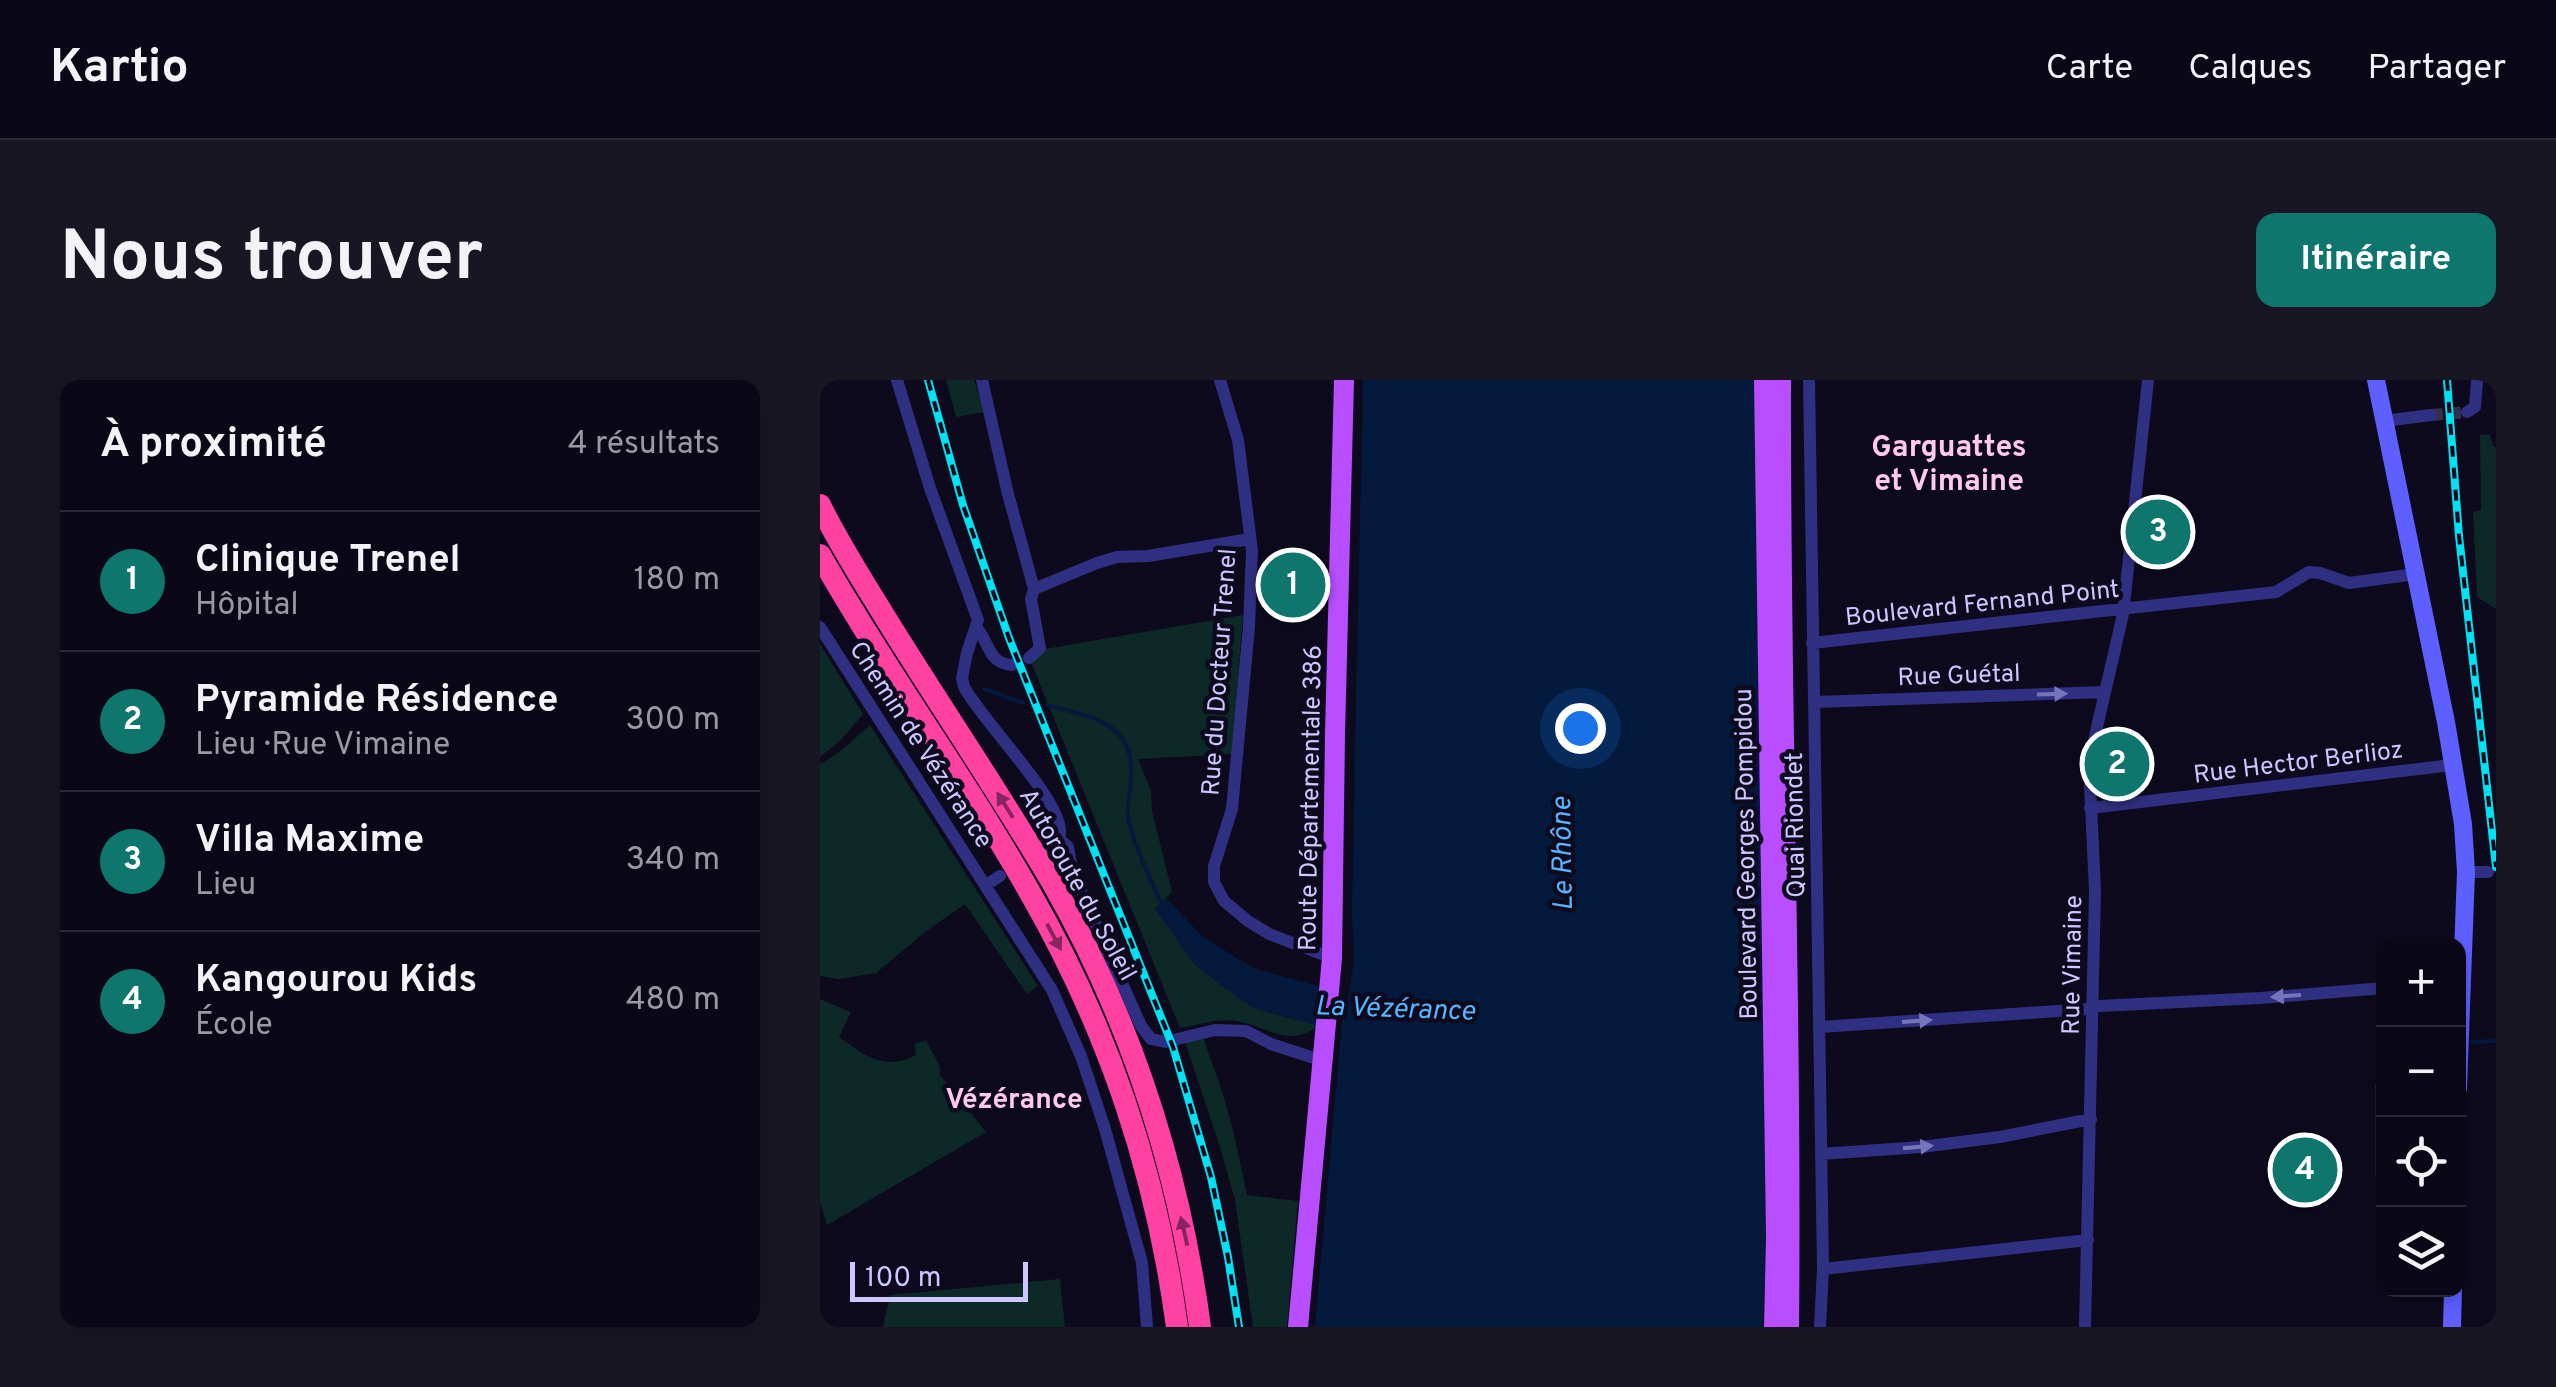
<!DOCTYPE html>
<html lang="fr">
<meta charset="utf-8">
<style>
body{margin:0;font-family:Overpass,sans-serif;background:#181623;color:#f1f3f6}
.controls{position:absolute;right:30px;bottom:30px;display:grid;overflow:hidden;border-radius:20px;box-shadow:0 5px 15px #0003}
.controls button{width:90px;height:90px;display:grid;place-items:center;padding:0;border:0;border-bottom:2px solid #2a2935;background:#0a0816;color:#f1f3f6;font:50px sans-serif}
.scale{position:absolute;left:30px;bottom:25px;width:178px;box-sizing:border-box;padding-left:10px;border:5px solid #ccc7ff;border-top:0;font-size:28px;line-height:35px;white-space:nowrap;color:#ccc7ff;-webkit-text-stroke:8px #0d0a1e;paint-order:stroke}
.you{position:absolute;left:760px;top:348px;width:35px;height:35px;margin:-25px;border:8px solid #fff;border-radius:50%;background:#1a73e8;box-shadow:0 0 0 15px #1a73e833}
.badge{display:grid;place-items:center;width:65px;height:65px;border-radius:50%;background:#0f766e;color:#fff;font-size:32px;font-weight:700}
.pin{position:absolute;translate:-50% -50%;border:5px solid #fff;box-shadow:0 2px 10px #0006}
.list{margin:0;padding:0;list-style:none}
h2{display:flex;justify-content:space-between;align-items:center;height:130px;margin:0;padding:0 40px;font-size:42px}
h2 small{font-size:32px;font-weight:400;color:#999aa1}
.list li{display:grid;grid-template-columns:65px 1fr auto;gap:30px;align-items:center;box-sizing:border-box;height:140px;padding:0 40px;border-top:2px solid #2a2935}
.list b{display:block;font-size:38px;white-space:nowrap}
.list p{margin:0;font-size:32px;white-space:nowrap;color:#999aa1}
.list em{font-size:32px;font-style:normal;color:#999aa1}
.icon{flex:none;width:55px;height:55px;fill:none;stroke:currentColor;stroke-width:2;stroke-linecap:round;stroke-linejoin:round}
.map{position:relative;flex:none;width:1676px;height:947px;overflow:hidden;border-radius:20px}
header{display:flex;align-items:center;gap:60px;box-sizing:border-box;height:140px;padding:0 50px;background:#0a0816;border-bottom:2px solid #2a2935}
header strong{font-size:48px}
nav{display:flex;gap:55px;margin-inline-start:auto;font-size:35px}
.intro{display:flex;align-items:center;justify-content:space-between;box-sizing:border-box;height:240px;padding:0 60px}
h1{margin:0;font-size:70px}
.button{padding:25px 45px;border-radius:20px;background:#0f766e;color:#fff;font-size:35px;font-weight:700}
main{display:flex;gap:60px;padding:0 60px}
aside{flex:1;background:#0a0816;border-radius:20px;box-shadow:0 5px 15px #0003}
.map>svg:first-child{display:block}
.green{fill:#0c2927}
.water{fill:#041a3d}
.lines{fill:none;stroke-linecap:round;stroke-linejoin:round}
.stream{stroke:#041a3d;stroke-width:4}
.street-tunnel{stroke:#33304b;stroke-width:12;stroke-dasharray:12 6;stroke-linecap:butt}
.street{stroke:#303082;stroke-width:12}
.secondary{stroke:#5e5fff;stroke-width:18}
.primary{stroke:#b84eff;stroke-width:20}
.highway{stroke:#ff42a2;stroke-width:22}
.rail-casing{stroke:#00e1f2;stroke-width:8}
.rail{stroke:#0d0a1e;stroke-width:4;stroke-dasharray:11;stroke-linecap:butt}
.oneway{fill:#7674ba}
.oneway2{fill:#862660}
.labels{text-anchor:middle;stroke-width:9;stroke-linejoin:round;paint-order:stroke}
.street-label{font-size:25px;fill:#ccc7ff;stroke:#0d0a1e}
.water-label{font-size:28px;font-style:italic;fill:#55b5ff;stroke:#0d0a1e}
.neighbourhood-label{font-size:28px;font-weight:bold;fill:#ffc9ed;stroke:#0d0a1e}
.quarter-label{font-size:30px;font-weight:bold;fill:#ffc9ed;stroke:#0d0a1e}
</style>
<header>
<strong>Kartio</strong>
<nav><a>Carte</a><a>Calques</a><a>Partager</a></nav>
</header>
<div class="intro"><h1>Nous trouver</h1><a class="button">Itinéraire</a></div>
<main>
<aside>
<h2>À proximité<small>4 résultats</small></h2>
<ul class="list">
<li><span class="badge">1</span><div><b>Clinique Trenel</b><p>Hôpital</p></div><em>180 m</em></li>
<li><span class="badge">2</span><div><b>Pyramide Résidence</b><p>Lieu · Rue Vimaine</p></div><em>300 m</em></li>
<li><span class="badge">3</span><div><b>Villa Maxime</b><p>Lieu</p></div><em>340 m</em></li>
<li><span class="badge">4</span><div><b>Kangourou Kids</b><p>École</p></div><em>480 m</em></li>
</ul>
</aside>
<div class="map">
<svg width="1676" height="947" viewBox="0 0 1676 947">
<rect width="100%" height="100%" fill="#0d0a1e"/>
<!-- green -->
<path class="green" d="M126,0H154L164,32L136,37Z
M1660,54L1670,55L1673,66L1676,67V229L1657,217L1653,132L1661,130Z
M423,235L412,374L318,379L331,411L332,431L352,512L335,529L433,628L499,646C464,669 450,646 416,641C398,638 378,645 360,648L211,282L220,276L225,269Z
M0,264L43,334L19,362L0,377Z
M50,345L218,606L207,614L145,524L105,552L56,593L19,599L0,596V382L3,383L23,369Z
M0,619L31,632L19,657C44,675 64,692 96,675L95,664L106,660L120,687V695L166,752L7,845L0,822Z
M384,658C387,672 392,682 397,696C410,734 419,775 427,815L478,821L467,947H433L415,820L400,767L365,662Z
M1555,704H1563V799L1555,795Z
M240,899L245,947H63L70,915Z"/>
<!-- water -->
<path class="water" d="M543,0H936L946,889L942,947H495L524,620L528,619L534,581L532,533L535,371Z
M346,518L383,557L433,588L501,607L499,646L433,628L422,621L375,585L335,529Z"/>
<g class="lines">
<!-- stream -->
<path class="stream" d="M165,309L203,323
M227,325C270,337 315,341 311,398C311,411 306,425 308,437C314,467 330,497 342,525
M1653,662L1676,661"/>
<!-- street-tunnel -->
<path class="street-tunnel" d="M1611,35L1647,32"/>
<!-- street -->
<path class="street" d="M77,0L110,108L158,240L147,273L142,298L144,307C164,343 237,415 240,450C241,460 236,464 229,470
M162,0L188,114L214,209
M400,0L418,60L432,171L429,247L412,429L394,486V502L404,521L428,541L449,554L512,578
M989,0L1003,889L1000,947
M1647,32L1655,27L1657,0
M1564,41L1611,35
M0,247L232,610L261,676L285,749L322,883L327,947
M156,247C170,262 167,283 192,285
M992,263L1456,212L1489,192L1500,193L1529,203L1596,194
M209,278L220,268L211,219L214,209L277,183L297,177L328,176L430,159
M995,322L1285,312
M1270,428L1632,385
M239,459L248,467L252,490L321,646L331,659L345,662L395,650L426,651L451,664L503,681
M1646,492H1668
M166,505L180,496
M1000,647L1268,629L1279,626L1440,618L1564,608
M1001,774L1101,767L1180,757L1271,739
M1003,889L1268,860
M1265,947L1275,511L1269,382L1303,234L1328,0"/>
<!-- secondary -->
<path class="secondary" d="M1556,0L1626,342L1643,444L1646,492L1638,708
M1632,947L1633,909"/>
<!-- primary -->
<path class="primary" d="M944,0L956,858L954,947
M961,0C960,316 972,631 969,947
M478,947L512,578L515,354L524,0"/>
<!-- highway -->
<path class="highway" d="M0,125C19,164 43,201 65,237C120,326 179,412 232,502C311,640 359,790 380,947
M0,175C65,290 144,396 209,511C288,648 336,790 357,947"/>
<defs>
<path id="rail" d="M108,0L143,125L189,258L353,667L391,797L408,877L419,947
M1627,0L1639,156L1676,487"/>
</defs>
<!-- rail casing -->
<use href="#rail" class="rail-casing"/>
<!-- rail -->
<use href="#rail" class="rail"/>
</g>
<!-- one-way arrows -->
<defs><path id="oneway-solid" d="M-6-.8H1V-3.2L6.5 0L1 3.2V.8H-6Z" transform="scale(2.5)"/></defs>
<g class="oneway">
<use href="#oneway-solid" transform="translate(1232 314) rotate(-2)"/>
<use href="#oneway-solid" transform="translate(1466 616) rotate(176)"/>
<use href="#oneway-solid" transform="translate(1097 641) rotate(-4)"/>
<use href="#oneway-solid" transform="translate(1098 767) rotate(-5)"/>
</g>
<g class="oneway2">
<use href="#oneway-solid" transform="translate(185 425) rotate(-122)"/>
<use href="#oneway-solid" transform="translate(234 557) rotate(62)"/>
<use href="#oneway-solid" transform="translate(364 851) rotate(-103)"/>
</g>
<g class="labels">
<!-- street labels -->
<g class="street-label">
<text transform="translate(1162 222) rotate(-6)" y="9">Boulevard Fernand Point</text>
<text transform="translate(398 292) rotate(-86)" y="9">Rue du Docteur Trenel</text>
<text transform="translate(1139 294) rotate(-2)" y="9">Rue Guétal</text>
<text transform="translate(102 364) rotate(57)" y="9">Chemin de Vézérance</text>
<text transform="translate(1478 381) rotate(-7)" y="9">Rue Hector Berlioz</text>
<text transform="translate(489 418) rotate(-89)" y="9">Route Départementale 386</text>
<text transform="translate(974 445) rotate(-91)" y="9">Quai Riondet</text>
<text transform="translate(925 474) rotate(-91)" y="9">Boulevard Georges Pompidou</text>
<text transform="translate(259 504) rotate(61)" y="9">Autoroute du Soleil</text>
<text transform="translate(1251 585) rotate(-89)" y="9">Rue Vimaine</text>
</g>
<!-- water labels -->
<g class="water-label">
<text transform="translate(741 474) rotate(-91)" y="10">Le Rhône</text>
<text transform="translate(575 627) rotate(2)" y="10">La Vézérance</text>
</g>
<!-- neighbourhood labels -->
<g class="neighbourhood-label">
<text x="194" y="728">Vézérance</text>
</g>
<!-- quarter labels -->
<g class="quarter-label">
<text x="1129" y="76">Garguattes<tspan x="1129" dy="34">et Vimaine</tspan></text>
</g>
</g>
</svg>
<div class="controls">
<button>+</button>
<button>−</button>
<button><svg class="icon" aria-label="locate" viewBox="0 0 24 24"><circle cx="12" cy="12" r="6"/><path d="M12 2v4M12 18v4M2 12h4M18 12h4"/></svg></button>
<button><svg class="icon" aria-label="layers" viewBox="0 0 24 24"><path d="M12 4l9 5-9 5-9-5zM3 14l9 5 9-5"/></svg></button>
</div>
<div class="scale">100 m</div>
<div class="you"></div>
<div class="pin badge" style="left:473px;top:205px">1</div>
<div class="pin badge" style="left:1297px;top:384px">2</div>
<div class="pin badge" style="left:1338px;top:152px">3</div>
<div class="pin badge" style="left:1485px;top:790px">4</div>
</div>
</main>
